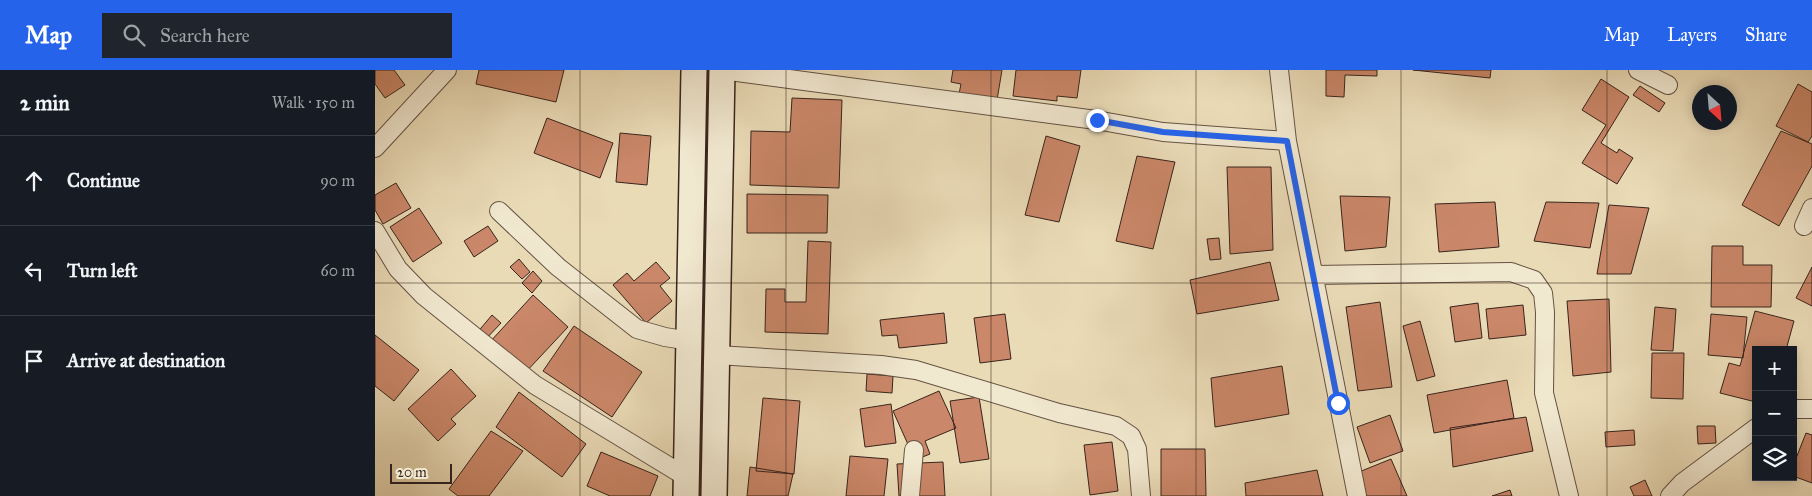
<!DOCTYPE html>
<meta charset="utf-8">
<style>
body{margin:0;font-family:"IM FELL Great Primer",serif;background:#20242c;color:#f1f3f6}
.controls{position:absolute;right:15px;bottom:15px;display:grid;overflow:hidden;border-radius:0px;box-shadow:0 2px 12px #0003}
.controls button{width:45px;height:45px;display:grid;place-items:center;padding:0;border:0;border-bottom:1px solid #363941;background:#171b24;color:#f1f3f6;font:25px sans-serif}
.compass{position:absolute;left:1317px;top:15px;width:45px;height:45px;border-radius:50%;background:#171b24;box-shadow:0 2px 12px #0003;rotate:154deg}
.scale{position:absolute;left:15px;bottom:12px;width:62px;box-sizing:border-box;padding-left:5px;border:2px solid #38241c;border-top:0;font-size:14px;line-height:18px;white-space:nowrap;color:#38241c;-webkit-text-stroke:4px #f1e8d0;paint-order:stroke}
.stop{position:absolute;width:15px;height:15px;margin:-11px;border:4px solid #2563eb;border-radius:50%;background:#fff}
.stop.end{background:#2563eb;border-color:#fff;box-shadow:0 1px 5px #0008}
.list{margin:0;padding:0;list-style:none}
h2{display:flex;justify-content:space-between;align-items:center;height:65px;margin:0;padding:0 20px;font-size:21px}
h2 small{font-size:16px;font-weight:400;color:#9ea1a6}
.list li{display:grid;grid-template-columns:32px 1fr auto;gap:15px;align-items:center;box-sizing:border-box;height:90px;padding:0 20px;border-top:1px solid #363941}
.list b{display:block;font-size:19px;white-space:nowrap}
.list em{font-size:16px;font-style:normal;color:#9ea1a6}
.icon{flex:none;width:28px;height:28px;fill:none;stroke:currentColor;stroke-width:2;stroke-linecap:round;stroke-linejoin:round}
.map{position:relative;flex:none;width:1437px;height:426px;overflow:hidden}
header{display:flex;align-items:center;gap:30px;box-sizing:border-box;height:70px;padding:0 25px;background:#2563eb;color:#fff}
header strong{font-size:24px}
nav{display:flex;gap:28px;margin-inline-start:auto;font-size:18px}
.search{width:350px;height:45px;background:#20242c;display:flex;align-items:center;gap:12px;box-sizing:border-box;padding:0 18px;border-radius:0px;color:#9ea1a6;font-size:19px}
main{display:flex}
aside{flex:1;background:#171b24}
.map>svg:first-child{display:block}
.building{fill:#ca8769;stroke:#38241c}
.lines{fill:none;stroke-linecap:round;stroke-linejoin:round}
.street-casing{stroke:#645243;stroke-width:20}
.secondary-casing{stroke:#38241c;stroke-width:28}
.street{stroke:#f1e8d0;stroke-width:18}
.secondary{stroke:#f1e8d0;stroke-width:25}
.route{stroke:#2563eb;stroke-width:6}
.grid{fill:none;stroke:#38241c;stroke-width:1;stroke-opacity:0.55}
</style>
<header>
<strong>Map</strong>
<div class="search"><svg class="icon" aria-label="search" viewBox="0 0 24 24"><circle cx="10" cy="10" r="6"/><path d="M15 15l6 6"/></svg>Search here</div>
<nav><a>Map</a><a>Layers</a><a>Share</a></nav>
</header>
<main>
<aside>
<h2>2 min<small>Walk · 150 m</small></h2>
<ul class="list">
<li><svg class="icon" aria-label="ahead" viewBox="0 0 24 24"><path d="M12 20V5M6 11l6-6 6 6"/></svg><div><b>Continue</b></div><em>90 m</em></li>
<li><svg class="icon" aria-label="left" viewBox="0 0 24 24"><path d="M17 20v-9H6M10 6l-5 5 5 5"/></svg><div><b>Turn left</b></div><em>60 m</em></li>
<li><svg class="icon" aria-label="arrive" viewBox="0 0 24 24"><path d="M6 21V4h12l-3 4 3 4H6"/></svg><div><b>Arrive at destination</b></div></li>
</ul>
</aside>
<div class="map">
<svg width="1437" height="426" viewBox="0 0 1437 426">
<rect width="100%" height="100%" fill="#eadbb7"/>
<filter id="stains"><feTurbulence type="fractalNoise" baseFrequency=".004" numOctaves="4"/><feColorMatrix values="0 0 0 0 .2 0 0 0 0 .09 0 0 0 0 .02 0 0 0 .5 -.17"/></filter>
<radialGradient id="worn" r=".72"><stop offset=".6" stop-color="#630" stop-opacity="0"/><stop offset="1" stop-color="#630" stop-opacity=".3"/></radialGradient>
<!-- building -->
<path class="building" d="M0,0H19L30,15L10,28L0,14Z
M104,0H189L181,32L101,14Z
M578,0H627L622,30L584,24L586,14L576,12Z
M641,0H706L702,28L682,26V31L638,26Z
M951,0H1002V6L970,5L969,27L951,26Z
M1038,0H1116L1115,8Z
M1226,9L1254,27L1226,73L1242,83L1244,79L1258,88L1242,114L1207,93L1231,55L1207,40Z
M1423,14L1437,22V66L1433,72L1401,56Z
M1265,16L1290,33L1284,42L1258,25Z
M417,28L467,30L464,118L375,115L376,61L415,62Z
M172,48L238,73L225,108L159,83Z
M1406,61L1437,74V96L1404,156L1367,135Z
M245,63L276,66L272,115L241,112Z
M671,66L705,76L684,152L650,145Z
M762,86L800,92L778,179L741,171Z
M852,97H896L898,180L855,184Z
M21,113L36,138L8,154L0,140V125Z
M372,124L453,125L452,163H372Z
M965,126L1015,127L1011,177L970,181Z
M1120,132L1124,177L1064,182L1060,134Z
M1171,132L1224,133L1215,178L1159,171Z
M1234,135L1274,138L1256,204H1222Z
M44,138L67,173L38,192L15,157Z
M113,156L123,171L99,187L89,171Z
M844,168L846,189L835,190L832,169Z
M433,171L456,172L453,264L390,262L391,219H410V232H431Z
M1337,176H1368V195H1397L1396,237H1336Z
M144,189L155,202L147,209L135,197Z
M281,192L295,208L285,216L297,231L271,253L238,215L252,203L259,211Z
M895,192L904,230L822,244L815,210Z
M1437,197V236L1421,228Z
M158,201L167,211L157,223L147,213Z
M158,225L193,257L149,304L114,273Z
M1234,229L1236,302L1198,306L1192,231Z
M1005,232L1017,317L983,321L971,237Z
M1103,233L1107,268L1080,272L1075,237Z
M1148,235L1151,265L1114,269L1111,239Z
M1280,237L1301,239L1298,281L1276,280Z
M1380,241L1419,251L1411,280H1381V332L1345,323L1354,293L1365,296Z
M569,243L572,273L524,278L522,265L507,266L505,250Z
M630,244L636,289L605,293L599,248Z
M1336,244L1372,247L1368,288L1333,285Z
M117,245L126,253L109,271L101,264Z
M1045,251L1060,306L1042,311L1028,256Z
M199,256L267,302L237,347L168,301Z
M0,265L44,300L19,331L0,316Z
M1277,283H1309L1308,329L1276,328Z
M907,296L914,344L840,357L836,308Z
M76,299L101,326L76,349L81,354L63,371L33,339Z
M492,304L518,306L517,323L491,321Z
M1132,310L1139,348L1059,363L1052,325Z
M564,321L581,358L550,371L555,384L540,390L518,341Z
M144,322L211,374L187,407L121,357Z
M604,327L614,389L585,393L575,331Z
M388,328L425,331L419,404L381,401Z
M516,334L521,373L490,377L485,339Z
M1015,345L1028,381L995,393L982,357Z
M1151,347L1158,381L1078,397L1075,358Z
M1322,356H1340L1341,373L1323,374Z
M1259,360L1260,375L1231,377L1230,362Z
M116,361L148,381L114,426H83L74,419Z
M1431,363L1437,365V413L1418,406V396Z
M737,372L743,421L715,425L709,375Z
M786,379H830L831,426H786Z
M226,382L283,406L275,426H235L212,416Z
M475,386L513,389L509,426H471Z
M1016,389L1032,426H988L979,404Z
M568,392L570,426H524L522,394Z
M375,397L418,404L413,426H372Z
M942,400L948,426H871L870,413Z
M1270,410L1277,426H1259L1255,417Z
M1135,420L1137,426H1117Z"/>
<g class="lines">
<defs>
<path id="street" d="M347,0L721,50L788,62L912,71
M904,0L912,71L982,426
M1263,0L1293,15
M0,78L72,0
M124,141L183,197L262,259L290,267L315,271
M1429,156L1437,138
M0,161L23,199L49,226L160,315L313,408
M939,205L1136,202L1159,210L1168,223L1170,242L1169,323L1194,426
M342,285L506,295L541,300L684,343L741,356L756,366L762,379L766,426
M1418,339H1437
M535,426L539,380
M1295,426L1307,413L1381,358"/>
<path id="secondary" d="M311,426L319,0
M339,426L347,0"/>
</defs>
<!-- street casing -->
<use href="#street" class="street-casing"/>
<!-- secondary casing -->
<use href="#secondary" class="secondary-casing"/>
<!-- street -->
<use href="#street" class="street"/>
<!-- secondary -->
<use href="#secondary" class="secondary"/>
</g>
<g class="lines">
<!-- route -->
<path class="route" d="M722,50L788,62L912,71L963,333"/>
</g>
<!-- grid -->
<path class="grid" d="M205,0V426M411,0V426M616,0V426M821,0V426M1026,0V426M1232,0V426M0,213H1437"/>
<rect width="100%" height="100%" filter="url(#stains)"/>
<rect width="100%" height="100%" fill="url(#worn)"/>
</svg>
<div class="controls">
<button>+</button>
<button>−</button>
<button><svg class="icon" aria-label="layers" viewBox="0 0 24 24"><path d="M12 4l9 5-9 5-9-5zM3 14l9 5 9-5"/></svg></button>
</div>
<svg class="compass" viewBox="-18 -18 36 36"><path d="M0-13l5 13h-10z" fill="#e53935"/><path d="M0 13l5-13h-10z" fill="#9ea1a6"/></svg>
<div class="scale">20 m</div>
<div class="stop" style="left:963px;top:333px"></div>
<div class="stop end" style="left:722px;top:50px"></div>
</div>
</main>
